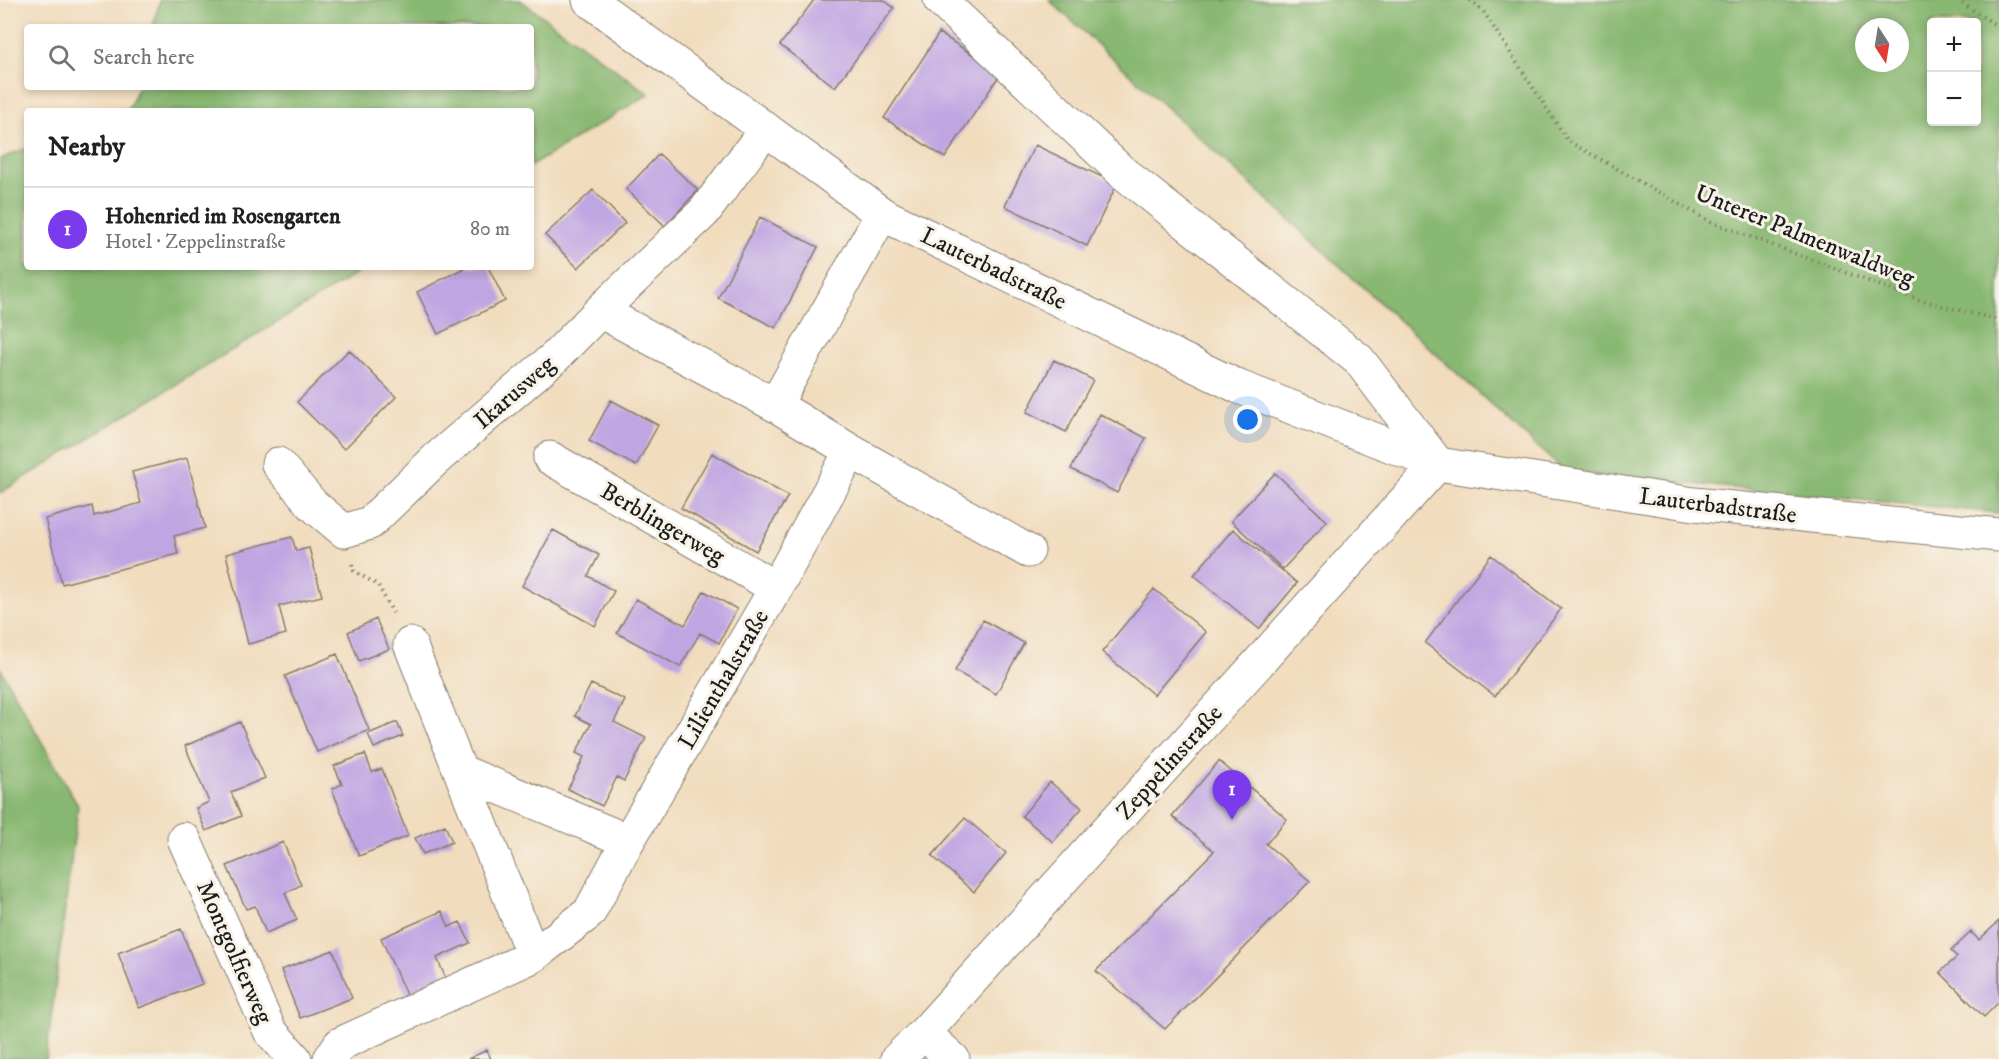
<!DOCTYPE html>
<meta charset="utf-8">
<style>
body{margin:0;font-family:"IM FELL DW Pica",serif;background:#f6f6f6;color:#202124}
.controls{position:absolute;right:18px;top:18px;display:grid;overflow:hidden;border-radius:6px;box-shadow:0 3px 9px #0003}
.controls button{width:54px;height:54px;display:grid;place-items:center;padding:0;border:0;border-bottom:2px solid #e0e0e0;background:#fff;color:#202124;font:30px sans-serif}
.compass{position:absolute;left:1855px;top:18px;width:54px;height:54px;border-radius:50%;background:#fff;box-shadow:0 3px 9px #0003;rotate:168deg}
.you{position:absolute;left:1248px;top:420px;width:21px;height:21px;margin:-15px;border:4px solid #fff;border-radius:50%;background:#1a73e8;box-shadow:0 0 0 9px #1a73e833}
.badge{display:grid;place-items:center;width:39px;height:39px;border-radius:50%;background:#7c3aed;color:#fff;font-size:20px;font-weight:700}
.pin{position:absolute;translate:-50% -50px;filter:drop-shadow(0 2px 3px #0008)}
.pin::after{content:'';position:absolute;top:32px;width:21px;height:18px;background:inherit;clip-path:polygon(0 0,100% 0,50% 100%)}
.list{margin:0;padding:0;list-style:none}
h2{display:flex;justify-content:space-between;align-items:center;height:78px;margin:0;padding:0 24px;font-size:26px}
h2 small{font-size:20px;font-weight:400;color:#757577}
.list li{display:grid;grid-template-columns:39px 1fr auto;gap:18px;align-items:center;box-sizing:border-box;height:84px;padding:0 24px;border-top:2px solid #e0e0e0}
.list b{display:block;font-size:22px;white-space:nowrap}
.list p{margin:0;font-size:20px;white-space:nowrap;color:#757577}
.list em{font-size:20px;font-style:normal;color:#757577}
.icon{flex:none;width:33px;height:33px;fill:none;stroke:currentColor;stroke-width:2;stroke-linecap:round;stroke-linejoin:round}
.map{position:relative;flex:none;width:1999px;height:1059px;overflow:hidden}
.search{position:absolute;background:#fff;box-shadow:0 3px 9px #0003;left:24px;top:24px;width:510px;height:66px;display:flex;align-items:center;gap:15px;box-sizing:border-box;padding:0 21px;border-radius:6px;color:#757577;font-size:22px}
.panel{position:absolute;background:#fff;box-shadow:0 3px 9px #0003;left:24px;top:108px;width:510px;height:162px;border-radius:6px}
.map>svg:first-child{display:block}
.forest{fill:#89b872;stroke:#526a47;stroke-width:1.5;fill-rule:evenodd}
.building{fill:#bfa5e2}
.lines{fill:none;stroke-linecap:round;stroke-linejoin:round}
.minor-casing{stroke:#867c6c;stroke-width:35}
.major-casing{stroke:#867c6c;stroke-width:35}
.path{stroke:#867c6c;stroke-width:4;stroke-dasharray:1.5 4.5;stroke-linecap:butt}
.minor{stroke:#fff;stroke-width:33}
.major{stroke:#fff;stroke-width:33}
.labels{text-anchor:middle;stroke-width:6;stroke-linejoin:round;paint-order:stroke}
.street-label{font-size:24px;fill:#1c1c1c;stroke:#f7f3e8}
</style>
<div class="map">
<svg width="1999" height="1059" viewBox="0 0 1999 1059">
<rect width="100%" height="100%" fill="#f7f3e8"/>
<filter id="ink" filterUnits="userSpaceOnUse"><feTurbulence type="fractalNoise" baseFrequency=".0167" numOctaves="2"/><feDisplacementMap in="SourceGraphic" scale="12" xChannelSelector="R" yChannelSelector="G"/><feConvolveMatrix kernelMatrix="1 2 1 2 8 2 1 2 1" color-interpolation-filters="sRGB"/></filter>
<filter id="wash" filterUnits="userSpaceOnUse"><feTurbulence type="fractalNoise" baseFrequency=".008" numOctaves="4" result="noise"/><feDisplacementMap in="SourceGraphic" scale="24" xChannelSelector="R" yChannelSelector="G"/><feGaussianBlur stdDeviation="1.35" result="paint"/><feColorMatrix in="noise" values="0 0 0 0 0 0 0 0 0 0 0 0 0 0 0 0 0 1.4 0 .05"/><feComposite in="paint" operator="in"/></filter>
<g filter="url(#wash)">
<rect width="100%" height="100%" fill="#f1dcbd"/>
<!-- forest -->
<path class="forest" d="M160,0H520L649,94L531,166V111H122L129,108L138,87H531V27H153Z
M1049,0H1999V513L1565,472ZM1932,22H1976V122H1932ZM1864,27H1900V63H1864Z
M27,148V267H367L0,493V159Z
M0,668L78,806L46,1059H0Z"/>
<g id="blocks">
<!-- building -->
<path class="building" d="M814,0H884L894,8L835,87L780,45Z
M939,33L1001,73L945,158L884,118Z
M1035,145L1117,184L1087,246L1005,206Z
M659,154L698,190L665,226L626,189Z
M593,190L625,223L578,268L545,235Z
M760,217L818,247L776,328L718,298Z
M466,267H488L505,301L438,334L417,292Z
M349,350L396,397L344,449L297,402Z
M1054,360L1093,380L1066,432L1027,412Z
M611,400L658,425L636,466L589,441Z
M1100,414L1146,438L1117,493L1071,469Z
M712,453L788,496L756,551L681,508Z
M187,458L205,528L174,536L178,554L62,584L45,519L92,506L94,516L141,503L132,472Z
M1275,473L1327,521L1283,569L1231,521Z
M1233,529L1297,583L1259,629L1194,575Z
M553,530L599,555L588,576L614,591L595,626L522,586Z
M292,537L296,551L309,548L322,596L279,606L286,634L248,644L226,554Z
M1491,555L1561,609L1495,696L1425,643Z
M1154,589L1206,632L1154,695L1102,652Z
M704,591L737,609L719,643L700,633L680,667L617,633L636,599L685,625Z
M376,619L389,649L359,661L348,632Z
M983,620L1024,643L996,694L955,671Z
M337,654L369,730L317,752L285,676Z
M591,684L625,700L614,722L646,738L624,781L617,777L602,806L568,789L584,757L576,753L591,724L575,716Z
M240,722L265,778L231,792L241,816L206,831L196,808L209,802L185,746Z
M397,722L403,736L374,748L368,734Z
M365,754L372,772L382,769L408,836L359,856L332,789L342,784L334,766Z
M1219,761L1287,819L1266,844L1310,881L1165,1029L1096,971L1214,851L1172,816Z
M1050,782L1082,808L1053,842L1022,816Z
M965,818L1006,853L974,892L932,856Z
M445,825L452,842L423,854L415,838Z
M283,842L301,885L285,893L297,920L266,933L255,906L246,909L227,866Z
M442,911L449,927L460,922L470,943L437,958L446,979L407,997L381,938Z
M1999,921V1002L1984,1017L1940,972L1957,957L1951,951L1971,932L1979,940Z
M181,929L202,984L139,1008L118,953Z
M333,950L352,998L300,1018L281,970Z
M487,1050L491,1059H468Z"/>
</g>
</g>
<g filter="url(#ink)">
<use href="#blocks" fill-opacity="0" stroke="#867c6c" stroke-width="1.5"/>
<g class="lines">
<defs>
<path id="minor" d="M600,311L704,212L766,129
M851,451L1028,551
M550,458L776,588
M278,464L313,505L344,531L370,523L435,460L555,357L600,311L775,405
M410,644L533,956
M460,771L628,841
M184,839L270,1031L295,1059
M924,1033L953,1059
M330,1059L340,1044L533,956L589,913L628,841L776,588L851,451L775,405L882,214
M897,1059L924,1033L1438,464L1359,360L1122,172L940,0"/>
<path id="major" d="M589,0L882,214L1239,387L1438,464L1694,504L1999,535"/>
</defs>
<!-- minor casing -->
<use href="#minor" class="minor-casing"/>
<!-- major casing -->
<use href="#major" class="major-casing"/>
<!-- path -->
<path class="path" d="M1470,0L1483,11L1568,141L1711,222L1919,300L1999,320
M1957,0L1999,27
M352,564L354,571L378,585L393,613"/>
<!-- minor -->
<use href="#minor" class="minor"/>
<!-- major -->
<use href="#major" class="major"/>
</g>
</g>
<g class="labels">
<!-- street labels -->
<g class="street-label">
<text transform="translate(1805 235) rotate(22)" y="8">Unterer Palmenwaldweg</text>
<text transform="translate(994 268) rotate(26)" y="8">Lauterbadstraße</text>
<text transform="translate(514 392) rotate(-41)" y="8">Ikarusweg</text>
<text transform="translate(1718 505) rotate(7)" y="8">Lauterbadstraße</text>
<text transform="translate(663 523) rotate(30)" y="8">Berblingerweg</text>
<text transform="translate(723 679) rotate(-60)" y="8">Lilienthalstraße</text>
<text transform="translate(1169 762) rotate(-48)" y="8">Zeppelinstraße</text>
<text transform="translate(235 952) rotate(66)" y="8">Montgolfierweg</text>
</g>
</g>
</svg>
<div class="controls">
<button>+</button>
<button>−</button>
</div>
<svg class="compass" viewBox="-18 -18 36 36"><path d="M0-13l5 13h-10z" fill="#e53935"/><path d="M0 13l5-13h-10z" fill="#757577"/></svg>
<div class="you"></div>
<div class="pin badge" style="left:1232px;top:820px">1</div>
<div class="search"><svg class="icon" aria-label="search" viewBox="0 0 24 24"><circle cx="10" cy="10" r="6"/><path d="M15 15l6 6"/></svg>Search here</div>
<section class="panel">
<h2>Nearby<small></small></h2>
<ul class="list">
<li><span class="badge">1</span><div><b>Hohenried im Rosengarten</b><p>Hotel · Zeppelinstraße</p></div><em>80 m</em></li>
</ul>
</section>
</div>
